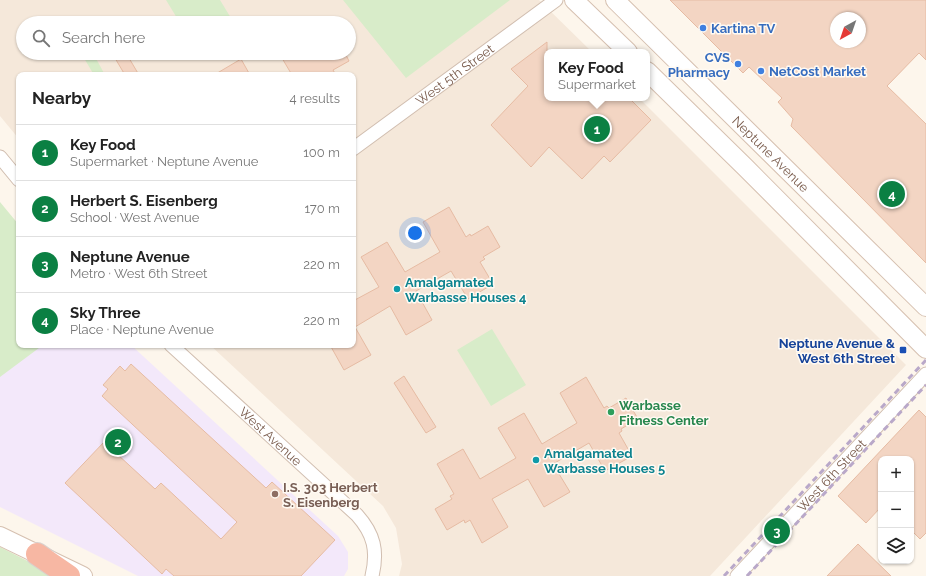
<!DOCTYPE html>
<meta charset="utf-8">
<style>
body{margin:0;font-family:Raleway,sans-serif;background:#f6f6f6;color:#222}
.controls{position:absolute;right:12px;bottom:12px;display:grid;overflow:hidden;border-radius:8px;box-shadow:0 1px 3px #0004}
.controls button{width:36px;height:36px;display:grid;place-items:center;padding:0;border:0;border-bottom:1px solid #e0e0e0;background:#fff;color:#222;font:20px sans-serif}
.compass{position:absolute;left:830px;top:12px;width:36px;height:36px;border-radius:50%;background:#fff;box-shadow:0 1px 3px #0004;rotate:220deg}
.you{position:absolute;left:415px;top:233px;width:14px;height:14px;margin:-10px;border:3px solid #fff;border-radius:50%;background:#1a73e8;box-shadow:0 0 0 6px #1a73e833}
.badge{display:grid;place-items:center;width:26px;height:26px;border-radius:50%;background:#0b8043;color:#fff;font-size:13px;font-weight:700}
.pin{position:absolute;translate:-50% -50%;border:2px solid #fff;box-shadow:0 1px 4px #0006}
.popup{position:absolute;left:544px;top:49px;width:106px;height:52px;box-sizing:border-box;display:grid;place-content:center;border-radius:8px;background:#fff;filter:drop-shadow(0 1px 3px #0005);font-size:13px;white-space:nowrap;color:#767676}
.popup b{font-size:15px;color:#222}
.popup::after{content:'';position:absolute;left:50%;top:100%;margin-left:-8px;border:8px solid transparent;border-top-color:#fff}
.list{margin:0;padding:0;list-style:none}
h2{display:flex;justify-content:space-between;align-items:center;height:52px;margin:0;padding:0 16px;font-size:17px}
h2 small{font-size:13px;font-weight:400;color:#767676}
.list li{display:grid;grid-template-columns:26px 1fr auto;gap:12px;align-items:center;box-sizing:border-box;height:56px;padding:0 16px;border-top:1px solid #e0e0e0}
.list b{display:block;font-size:15px;white-space:nowrap}
.list p{margin:0;font-size:13px;white-space:nowrap;color:#767676}
.list em{font-size:13px;font-style:normal;color:#767676}
.icon{flex:none;width:22px;height:22px;fill:none;stroke:currentColor;stroke-width:2;stroke-linecap:round;stroke-linejoin:round}
.map{position:relative;flex:none;width:926px;height:576px;overflow:hidden}
.search{position:absolute;background:#fff;box-shadow:0 1px 3px #0004;left:16px;top:16px;width:340px;height:44px;display:flex;align-items:center;gap:10px;box-sizing:border-box;padding:0 14px;border-radius:22px;color:#767676;font-size:15px}
.panel{position:absolute;background:#fff;box-shadow:0 1px 3px #0004;left:16px;top:72px;width:340px;height:276px;border-radius:8px}
.map>svg:first-child{display:block}
.residential{fill:#f5e8da;fill-rule:evenodd}
.education{fill:#f3e8fa}
.green{fill:#d8ecc9}
.building{fill:#f3d5c3;stroke:#e6bba3;fill-rule:evenodd}
.lines{fill:none;stroke-linecap:round;stroke-linejoin:round}
.street-casing{stroke:#d1beb0;stroke-width:15}
.secondary-casing{stroke:#d6c0b0;stroke-width:20}
.highway-casing{stroke:#dad1cd;stroke-width:24}
.street{stroke:#fff;stroke-width:13}
.secondary{stroke:#fff;stroke-width:18}
.highway{stroke:#f7b7a3;stroke-width:22}
.rail{stroke:#b9a8c9;stroke-width:3;stroke-dasharray:6 4;stroke-linecap:butt}
.shop-dot{fill:#3f7fe0;stroke:#fffaf3;stroke-width:1.5}
.culture-dot{fill:#0f9aa8;stroke:#fffaf3;stroke-width:1.5}
.transit-dot{fill:#1a4fb4;stroke:#fffaf3;stroke-width:1.5}
.leisure-dot{fill:#2e9e5b;stroke:#fffaf3;stroke-width:1.5}
.education-dot{fill:#8d6e63;stroke:#fffaf3;stroke-width:1.5}
.labels{text-anchor:middle;stroke-width:3;stroke-linejoin:round;paint-order:stroke}
.shop-label{font-size:13px;font-weight:bold;fill:#366cbe;stroke:#fffaf3;text-anchor:start}
.street-label{font-size:13px;fill:#7a5c4d;stroke:#fffaf3}
.culture-label{font-size:13px;font-weight:bold;fill:#0d838f;stroke:#fffaf3;text-anchor:start}
.transit-label{font-size:13px;font-weight:bold;fill:#164399;stroke:#fffaf3;text-anchor:end}
.leisure-label{font-size:13px;font-weight:bold;fill:#27864d;stroke:#fffaf3;text-anchor:start}
.education-label{font-size:13px;font-weight:bold;fill:#785e54;stroke:#fffaf3;text-anchor:start}
</style>
<div class="map">
<svg width="926" height="576" viewBox="0 0 926 576">
<rect width="100%" height="100%" fill="#fdf6ec"/>
<!-- residential -->
<path class="residential" d="M0,0H539L592,52H547V98H639L906,365L710,576H399L402,564L396,528L383,506L210,345H353V75H19V139L0,116ZM23,23H349V53H23Z"/>
<!-- education -->
<path class="education" d="M0,202L19,345H131L338,536L348,552V569L344,576H138L0,507Z"/>
<!-- green -->
<path class="green" d="M166,0H220L234,23H180Z
M343,0H510L406,78Z
M81,53H93L105,75H94Z
M0,202L19,225V345H43L0,377Z
M492,329L526,385L491,406L457,350Z
M0,547L57,576H0Z"/>
<!-- building -->
<path class="building" d="M670,0H926V60L919,53L887,86L926,124V263L791,126L793,119L778,102L782,98L749,67L743,73ZM836,18H860V42H836Z
M547,42V98H629L651,120L610,162L604,156L582,179L549,147L531,167L491,125L528,86L511,69Z
M112,53H126L139,75H125Z
M279,53H345L349,61L333,70L336,75H292Z
M241,59L250,75H214Z
M449,207L466,237L470,234L471,236L488,226L500,247L483,257L485,259L480,262L493,284L468,299L451,271L416,291L432,320L406,335L390,306L355,327L371,355L344,370L330,345H353V301L379,287L361,257L387,242L405,272L440,252L423,222Z
M131,364L266,488L272,482L335,540L301,576H174L166,569L162,574L65,483L104,442L155,489L161,483L221,539L237,522L102,396L108,389L103,385L120,366L125,371Z
M404,376L436,427L426,433L394,383Z
M586,377L604,408L607,406L609,408L626,398L638,419L621,429L622,431L619,433L632,456L605,471L589,443L553,464L570,492L544,507L528,479L492,499L508,527L482,543L470,520L465,523L464,520L447,530L435,509L452,499L450,496L454,494L437,464L463,449L480,479L516,458L498,428L524,413L542,444L577,423L560,393Z
M919,410L926,417V533L920,539L911,530V459H881V507L866,523L838,496Z
M858,544L891,576H827Z"/>
<g class="lines">
<defs>
<g id="street">
<path id="s1" d="M353,149L556,0"/>
<path d="M0,157L19,180"/>
<path id="s2" d="M171,345L357,515C374,534 378,551 372,576"/>
<path id="s3" d="M737,576L926,374"/>
</g>
<g id="secondary">
<path d="M574,0L628,52"/>
<path id="s4" d="M615,0L926,307"/>
<path d="M647,71L745,167L926,349"/>
<path d="M0,536L83,576"/>
</g>
<path id="highway" d="M37,554L69,576"/>
</defs>
<!-- street casing -->
<use href="#street" class="street-casing"/>
<!-- secondary casing -->
<use href="#secondary" class="secondary-casing"/>
<!-- highway casing -->
<use href="#highway" class="highway-casing"/>
<!-- street -->
<use href="#street" class="street"/>
<!-- secondary -->
<use href="#secondary" class="secondary"/>
<!-- highway -->
<use href="#highway" class="highway"/>
<!-- rail -->
<path class="rail" d="M724,576L926,360
M747,576L926,385"/>
</g>
<!-- markers -->
<g class="shop-dot">
<circle cx="703" cy="28" r="4"/>
<circle cx="738" cy="64" r="4"/>
<circle cx="761" cy="71" r="4"/>
</g>
<g class="culture-dot">
<circle cx="397" cy="289" r="4"/>
<circle cx="536" cy="460" r="4"/>
</g>
<rect class="transit-dot" x="899" y="346" width="8" height="8" rx="2"/>
<circle class="leisure-dot" cx="611" cy="412" r="4"/>
<circle class="education-dot" cx="275" cy="494" r="4"/>
<g class="labels">
<!-- shop labels -->
<g class="shop-label">
<text x="711" y="33">Kartina TV</text>
<text x="730" y="62" text-anchor="end">CVS<tspan x="730" dy="15">Pharmacy</tspan></text>
<text x="769" y="76">NetCost Market</text>
</g>
<!-- street labels -->
<g class="street-label">
<text dy="5" stroke="none"><textPath href="#s1" startOffset="126">West 5th Street</textPath></text>
<text dy="5" stroke="none"><textPath href="#s4" startOffset="219">Neptune Avenue</textPath></text>
<text dy="5" stroke="none"><textPath href="#s2" startOffset="135">West Avenue</textPath></text>
<text dy="5" stroke="none"><textPath href="#s3" startOffset="138">West 6th Street</textPath></text>
</g>
<!-- culture labels -->
<g class="culture-label">
<text x="405" y="287">Amalgamated<tspan x="405" dy="15">Warbasse Houses 4</tspan></text>
<text x="544" y="458">Amalgamated<tspan x="544" dy="15">Warbasse Houses 5</tspan></text>
</g>
<!-- transit labels -->
<g class="transit-label">
<text x="895" y="348">Neptune Avenue &amp;<tspan x="895" dy="15">West 6th Street</tspan></text>
</g>
<!-- leisure labels -->
<g class="leisure-label">
<text x="619" y="410">Warbasse<tspan x="619" dy="15">Fitness Center</tspan></text>
</g>
<!-- education labels -->
<g class="education-label">
<text x="283" y="492">I.S. 303 Herbert<tspan x="283" dy="15">S. Eisenberg</tspan></text>
</g>
</g>
</svg>
<div class="controls">
<button>+</button>
<button>−</button>
<button><svg class="icon" aria-label="layers" viewBox="0 0 24 24"><path d="M12 4l9 5-9 5-9-5zM3 14l9 5 9-5"/></svg></button>
</div>
<svg class="compass" viewBox="-18 -18 36 36"><path d="M0-13l5 13h-10z" fill="#e53935"/><path d="M0 13l5-13h-10z" fill="#767676"/></svg>
<div class="you"></div>
<div class="pin badge" style="left:597px;top:129px">1</div>
<div class="popup"><b>Key Food</b>Supermarket</div>
<div class="pin badge" style="left:118px;top:442px">2</div>
<div class="pin badge" style="left:777px;top:531px">3</div>
<div class="pin badge" style="left:892px;top:194px">4</div>
<div class="search"><svg class="icon" aria-label="search" viewBox="0 0 24 24"><circle cx="10" cy="10" r="6"/><path d="M15 15l6 6"/></svg>Search here</div>
<section class="panel">
<h2>Nearby<small>4 results</small></h2>
<ul class="list">
<li><span class="badge">1</span><div><b>Key Food</b><p>Supermarket · Neptune Avenue</p></div><em>100 m</em></li>
<li><span class="badge">2</span><div><b>Herbert S. Eisenberg</b><p>School · West Avenue</p></div><em>170 m</em></li>
<li><span class="badge">3</span><div><b>Neptune Avenue</b><p>Metro · West 6th Street</p></div><em>220 m</em></li>
<li><span class="badge">4</span><div><b>Sky Three</b><p>Place · Neptune Avenue</p></div><em>220 m</em></li>
</ul>
</section>
</div>
